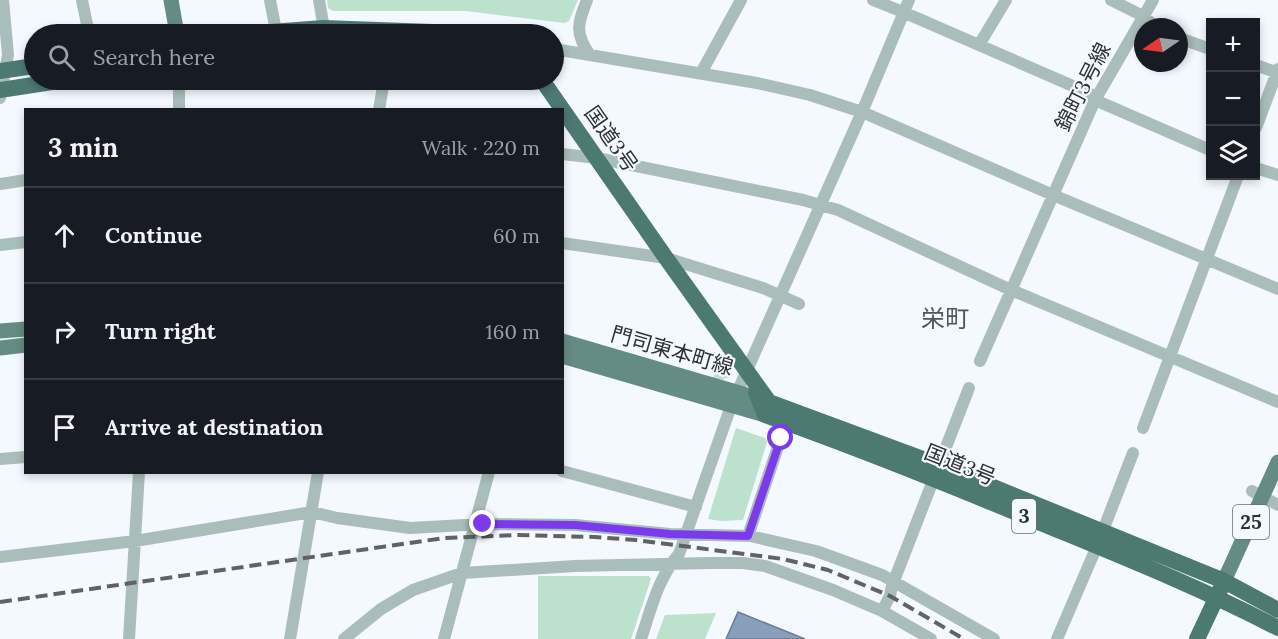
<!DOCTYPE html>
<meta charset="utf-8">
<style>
body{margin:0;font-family:Lora,"Noto Sans JP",serif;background:#20242c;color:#f1f3f6}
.controls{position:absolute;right:18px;top:18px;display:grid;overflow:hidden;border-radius:0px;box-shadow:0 3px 9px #0003}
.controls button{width:54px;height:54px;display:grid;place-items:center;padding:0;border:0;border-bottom:2px solid #363941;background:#171b24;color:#f1f3f6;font:30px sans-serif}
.compass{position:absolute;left:1134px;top:18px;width:54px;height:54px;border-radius:50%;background:#171b24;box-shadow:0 3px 9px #0003;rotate:257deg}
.stop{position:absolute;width:18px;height:18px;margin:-14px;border:4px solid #7c3aed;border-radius:50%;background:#fff}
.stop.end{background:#7c3aed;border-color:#fff;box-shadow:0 2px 6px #0008}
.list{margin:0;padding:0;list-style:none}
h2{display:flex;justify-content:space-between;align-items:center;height:78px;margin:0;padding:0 24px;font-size:26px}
h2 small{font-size:20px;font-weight:400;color:#9ea1a6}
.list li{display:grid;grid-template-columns:39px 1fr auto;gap:18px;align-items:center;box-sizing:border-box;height:96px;padding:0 24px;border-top:2px solid #363941}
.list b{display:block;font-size:22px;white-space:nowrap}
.list em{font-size:20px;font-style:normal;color:#9ea1a6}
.icon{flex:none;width:33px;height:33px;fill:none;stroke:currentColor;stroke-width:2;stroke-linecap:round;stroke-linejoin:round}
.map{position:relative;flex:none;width:1278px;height:639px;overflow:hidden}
.search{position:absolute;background:#171b24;box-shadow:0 3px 9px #0003;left:24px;top:24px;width:540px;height:66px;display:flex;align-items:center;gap:15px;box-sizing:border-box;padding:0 21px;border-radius:33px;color:#9ea1a6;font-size:22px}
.panel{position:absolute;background:#171b24;box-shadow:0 3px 9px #0003;left:24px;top:108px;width:540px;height:366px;border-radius:0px}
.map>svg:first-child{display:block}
.green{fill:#bce1cc}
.water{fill:#879ebc;stroke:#6c7d93;stroke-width:1.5}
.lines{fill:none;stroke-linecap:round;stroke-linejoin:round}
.minor{stroke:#a9bdba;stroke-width:12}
.major{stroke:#658b85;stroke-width:15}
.highway{stroke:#4c7972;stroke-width:16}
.rail{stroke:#5f6366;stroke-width:4;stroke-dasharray:12 6;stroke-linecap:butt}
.route{stroke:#7c3aed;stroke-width:8}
.labels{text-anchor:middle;stroke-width:4.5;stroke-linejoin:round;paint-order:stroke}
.shield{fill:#f3f9fe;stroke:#696d70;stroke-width:1.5}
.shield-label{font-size:20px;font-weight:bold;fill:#2e3133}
.street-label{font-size:21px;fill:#2e3133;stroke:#f3f9fe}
.quarter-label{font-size:24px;fill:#4f555b;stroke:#f3f9fe}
</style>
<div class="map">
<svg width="1278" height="639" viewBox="0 0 1278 639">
<rect width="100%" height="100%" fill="#f3f9fe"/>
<!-- green -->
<path class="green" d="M327,0H578L569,21L564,23L466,11H333L328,8Z
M726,360L730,367L729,377L722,380L713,378L719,362Z
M736,428L765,438L767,442L743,520L721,521L708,519Z
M538,576H649L651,579L631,639H538Z
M716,613L705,639H656L665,615Z"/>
<!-- water -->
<path class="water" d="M738,612L805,639H726Z"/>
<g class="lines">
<!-- minor -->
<path class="minor" d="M82,0L89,34
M270,0L276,31
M319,0L325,34
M587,0C578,23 574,33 590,55
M873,0L903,12L1089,93L1095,100L1210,150
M1111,0L1143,16L1156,27
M1179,38L1210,49
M979,45L1006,0
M554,49L757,83L810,95L862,112L1053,195L1278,289
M1256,65L1278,73
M701,73L741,0
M0,98L8,55L3,0
M179,110V80
M379,110L384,80
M1256,128L1278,69
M562,154L597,158L803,200L838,210L1011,290L1278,402
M1256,168L1278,175
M0,184L26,180
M562,243L666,258L763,288L799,304
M0,245L26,242
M980,361L1095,100L1153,0
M1143,428L1238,176
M0,459L26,457
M562,471L696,507
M1252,491L1278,505
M748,536L786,423
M0,557L135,541L312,512L337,518L410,528L483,524L575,525L670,534L750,536L816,551L882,575L994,639
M882,611L890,596L892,586L969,388
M129,639L139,472
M290,639L318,472
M344,639L381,609L413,590L462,573L575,566L709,563H743L765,566L833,590L882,611L931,639
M444,639L489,472
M641,639C651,609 658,578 679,554L731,406L862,112L909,0
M1057,639L1097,546L1133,453"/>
<!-- major -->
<path class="major" d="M171,0L177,34
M0,331L26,329
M562,341L767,401
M0,348L26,345
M562,356L765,415
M1224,581L1278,462"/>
<!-- highway -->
<path class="highway" d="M243,34L323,28L487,34
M0,71L34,66
M542,80L666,258L769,402L939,465L1224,581L1278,610
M0,90L65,80
M756,392L765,415C858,448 950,485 1041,523C1121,556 1201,588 1278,628
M1197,639L1221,588"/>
<!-- rail -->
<path class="rail" d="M0,602L444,538L518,535L595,537L636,540L783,559L828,570L890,596L964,639"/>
</g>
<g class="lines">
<!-- route -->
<path class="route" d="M483,524L575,525L670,534L748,536L781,438"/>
</g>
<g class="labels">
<!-- shield labels -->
<g class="shield">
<rect x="1012" y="499" width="24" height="34" rx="4.5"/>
<rect x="1233" y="505" width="36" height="34" rx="4.5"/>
</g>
<g class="shield-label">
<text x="1024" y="523">3</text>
<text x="1251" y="529">25</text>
</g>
<!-- street labels -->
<g class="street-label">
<text transform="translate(1083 87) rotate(-63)" y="7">錦町3号線</text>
<text transform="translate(611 139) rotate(55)" y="7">国道3号</text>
<text transform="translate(672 351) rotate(16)" y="7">門司東本町線</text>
<text transform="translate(960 465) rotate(22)" y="7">国道3号</text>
</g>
<!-- quarter labels -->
<g class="quarter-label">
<text x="945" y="327">栄町</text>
</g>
</g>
</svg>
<div class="controls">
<button>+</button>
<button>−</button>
<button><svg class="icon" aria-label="layers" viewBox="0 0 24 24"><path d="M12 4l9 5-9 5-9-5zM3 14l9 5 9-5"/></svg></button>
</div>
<svg class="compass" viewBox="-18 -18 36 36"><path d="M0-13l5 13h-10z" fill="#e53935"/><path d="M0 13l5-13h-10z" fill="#9ea1a6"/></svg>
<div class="stop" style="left:781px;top:438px"></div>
<div class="stop end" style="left:483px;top:524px"></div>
<div class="search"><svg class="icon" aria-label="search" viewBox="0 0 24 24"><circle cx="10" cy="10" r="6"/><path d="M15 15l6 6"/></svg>Search here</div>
<section class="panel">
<h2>3 min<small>Walk · 220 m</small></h2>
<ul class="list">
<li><svg class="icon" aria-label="ahead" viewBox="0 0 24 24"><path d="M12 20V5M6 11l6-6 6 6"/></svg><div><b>Continue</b></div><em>60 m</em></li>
<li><svg class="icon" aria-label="right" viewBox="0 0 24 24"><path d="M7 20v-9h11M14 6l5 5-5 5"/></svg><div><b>Turn right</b></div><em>160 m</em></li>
<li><svg class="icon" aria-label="arrive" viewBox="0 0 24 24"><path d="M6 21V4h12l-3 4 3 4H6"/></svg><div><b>Arrive at destination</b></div></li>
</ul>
</section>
</div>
